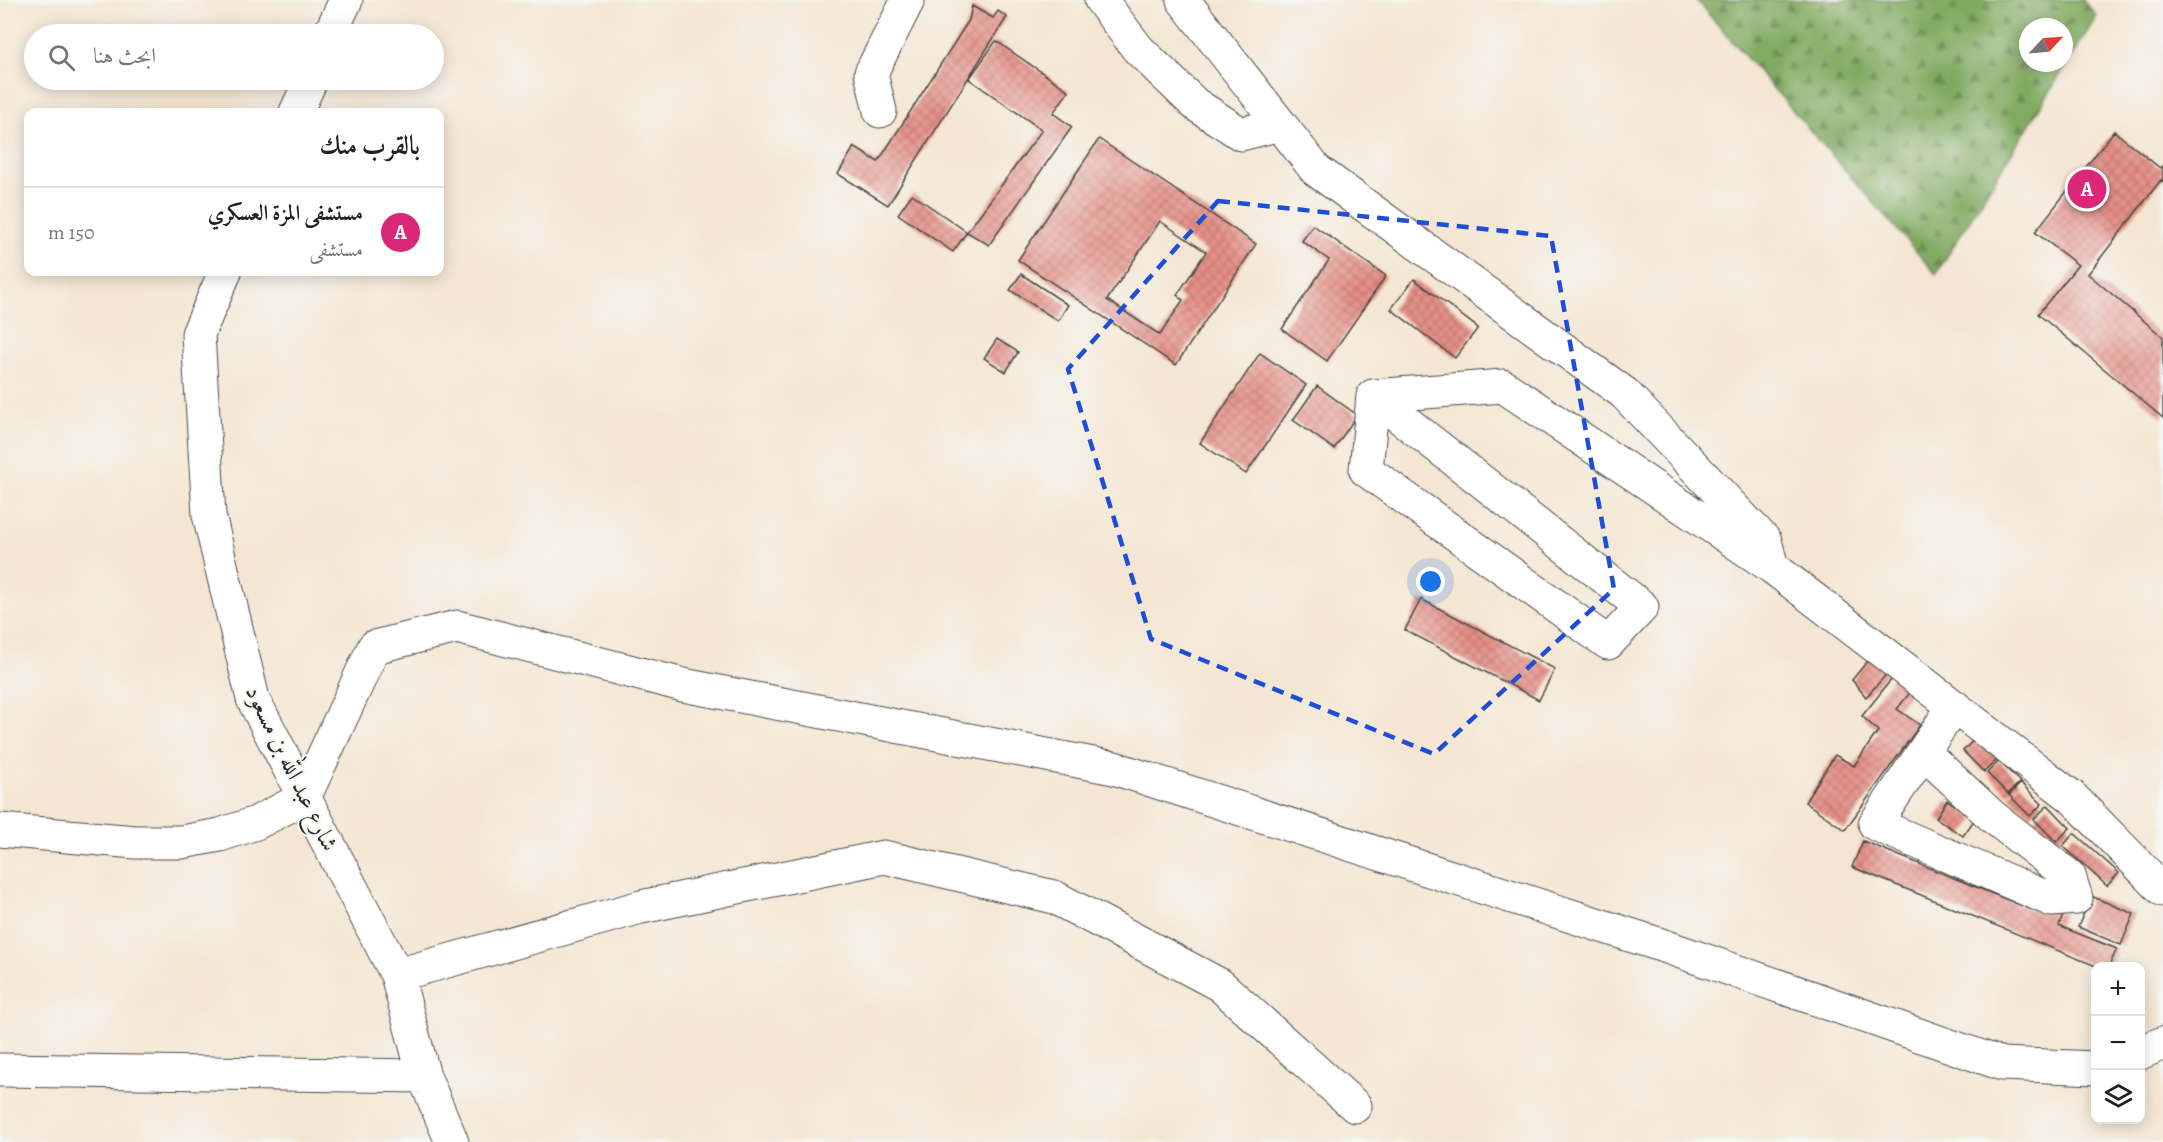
<!DOCTYPE html>
<html lang="ar">
<meta charset="utf-8">
<style>
body{margin:0;font-family:Alegreya,Amiri,serif;background:#f6f6f6;color:#202124;direction:rtl}
.controls{position:absolute;right:18px;bottom:18px;display:grid;overflow:hidden;border-radius:12px;box-shadow:0 3px 15px #0003}
.controls button{width:54px;height:54px;display:grid;place-items:center;padding:0;border:0;border-bottom:2px solid #e0e0e0;background:#fff;color:#202124;font:30px sans-serif}
.compass{position:absolute;left:2019px;top:18px;width:54px;height:54px;border-radius:50%;background:#fff;box-shadow:0 3px 15px #0003;rotate:64deg}
.you{position:absolute;left:1431px;top:582px;width:21px;height:21px;margin:-15px;border:4px solid #fff;border-radius:50%;background:#1a73e8;box-shadow:0 0 0 9px #1a73e833}
.badge{display:grid;place-items:center;width:39px;height:39px;border-radius:50%;background:#db2777;color:#fff;font-size:20px;font-weight:700}
.pin{position:absolute;translate:-50% -50%;border:3px solid #fff;box-shadow:0 2px 6px #0006}
.list{margin:0;padding:0;list-style:none}
h2{display:flex;justify-content:space-between;align-items:center;height:78px;margin:0;padding:0 24px;font-size:26px}
h2 small{font-size:20px;font-weight:400;color:#757577}
.list li{display:grid;grid-template-columns:39px 1fr auto;gap:18px;align-items:center;box-sizing:border-box;height:90px;padding:0 24px;border-top:2px solid #e0e0e0}
.list b{display:block;font-size:22px;white-space:nowrap}
.list p{margin:0;font-size:20px;white-space:nowrap;color:#757577}
.list em{font-size:20px;font-style:normal;color:#757577}
.icon{flex:none;width:33px;height:33px;fill:none;stroke:currentColor;stroke-width:2;stroke-linecap:round;stroke-linejoin:round}
.map{position:relative;flex:none;width:2163px;height:1142px;overflow:hidden;direction:ltr}
.search{position:absolute;background:#fff;box-shadow:0 3px 15px #0003;left:24px;top:24px;width:420px;height:66px;display:flex;align-items:center;gap:15px;box-sizing:border-box;padding:0 21px;border-radius:33px;color:#757577;font-size:22px}
.panel{position:absolute;background:#fff;box-shadow:0 3px 15px #0003;left:24px;top:108px;width:420px;height:168px;border-radius:12px;direction:rtl}
.map>svg:first-child{display:block}
.forest{fill:url(#forest-firs);stroke:#566b46;stroke-width:1.5;fill-rule:evenodd}
.building{fill:url(#building-cross-hatch);fill-rule:evenodd}
.lines{fill:none;stroke-linecap:round;stroke-linejoin:round}
.minor-casing{stroke:#494744;stroke-width:35}
.minor{stroke:#fff;stroke-width:33}
.marked{fill:none;stroke:#1d4ed8;stroke-width:4.5;stroke-dasharray:12 8;stroke-linejoin:round}
.labels{text-anchor:middle;stroke-width:4.5;stroke-linejoin:round;paint-order:stroke}
.street-label{font-size:24px;fill:#2b2b2b;stroke:#f6f6f2}
</style>
<div class="map">
<svg width="2163" height="1142" viewBox="0 0 2163 1142">
<defs>
<pattern id="forest-firs" width="22" height="20" patternUnits="userSpaceOnUse" patternTransform="scale(1.5)"><rect width="22" height="20" fill="#82ab62"/><path d="M5 1l3.5 6h-7zM16 11l3.5 6h-7z" fill="#6b8b51"/></pattern>
<pattern id="building-cross-hatch" width="8" height="8" patternUnits="userSpaceOnUse" patternTransform="scale(1.5)"><rect width="8" height="8" fill="#e79187"/><path d="M0 0l8 8M0 8l8-8" fill="none" stroke="#bb776f"/></pattern>
</defs>
<rect width="100%" height="100%" fill="#f6f6f2"/>
<filter id="ink" filterUnits="userSpaceOnUse"><feTurbulence type="fractalNoise" baseFrequency=".0167" numOctaves="2"/><feDisplacementMap in="SourceGraphic" scale="12" xChannelSelector="R" yChannelSelector="G"/><feConvolveMatrix kernelMatrix="1 2 1 2 8 2 1 2 1" color-interpolation-filters="sRGB"/></filter>
<filter id="wash" filterUnits="userSpaceOnUse"><feTurbulence type="fractalNoise" baseFrequency=".008" numOctaves="4" result="noise"/><feDisplacementMap in="SourceGraphic" scale="24" xChannelSelector="R" yChannelSelector="G"/><feGaussianBlur stdDeviation="1.35" result="paint"/><feColorMatrix in="noise" values="0 0 0 0 0 0 0 0 0 0 0 0 0 0 0 0 0 1.4 0 .05"/><feComposite in="paint" operator="in"/></filter>
<g filter="url(#wash)">
<rect width="100%" height="100%" fill="#f4e6d2"/>
<!-- forest -->
<path class="forest" d="M1696,0H2082L2097,16L1936,274ZM2028,27H2064V63H2028Z"/>
<g id="blocks">
<!-- building -->
<path class="building" d="M972,6L993,18L998,11L1007,17L888,205L838,174L854,147L878,162L969,20Z
M996,41L1069,91L1053,113L1072,127L989,245L967,232L1042,130L969,79Z
M2114,131L2160,168L2163,165V181L2161,180L2088,274L2163,337V418L2038,314L2078,265L2035,232Z
M1099,139L1256,244L1176,365L1018,260ZM1160,221L1206,252L1177,295L1183,300L1160,335L1107,300Z
M912,194L967,232L953,252L898,214Z
M1313,225L1386,276L1327,361L1282,329L1329,260L1302,241Z
M1021,274L1068,305L1058,321L1010,290Z
M1414,279L1478,328L1455,358L1391,309Z
M997,339L1018,352L1006,372L984,358Z
M1260,353L1306,385L1246,474L1200,443Z
M1317,386L1357,415L1334,449L1293,420Z
M1421,599L1555,669L1539,700L1405,630Z
M1874,653L1892,668L1866,697L1852,680Z
M1895,675L1913,689L1897,709L1920,725L1845,830L1805,802L1835,755L1854,766L1878,731L1862,716Z
M1978,735L2000,757L1984,772L1963,751Z
M1999,761L2020,782L2008,794L1987,773Z
M2021,783L2042,804L2030,816L2009,795Z
M1947,800L1975,819L1963,836L1936,818Z
M2048,805L2070,828L2056,842L2034,819Z
M2074,833L2119,873L2107,886L2063,846Z
M1863,841L2030,909L2033,901L2064,913L2059,926L2117,949L2109,966H2096L1852,867Z
M2091,896L2134,914L2121,945L2078,927Z"/>
</g>
</g>
<g filter="url(#ink)">
<use href="#blocks" fill-opacity="0" stroke="#494744" stroke-width="1.5"/>
<g class="lines">
<defs>
<path id="minor" d="M1101,0L1138,49L1195,104L1241,134L1280,124
M1183,0L1316,170L1624,393L1765,541L1770,560
M330,34L346,0
M880,111L871,73L908,0
M296,112L311,80
M225,272L198,334L209,515L253,699L397,975L424,1076L452,1142
M1373,396L1503,386L1772,567L2072,797L2163,890
M1373,396L1642,607L1608,643L1366,470Z
M1923,752L1993,817L2069,876L2076,898L2052,900L1875,824L1954,706
M0,830L135,842H182L220,835L256,823L304,798L374,647L457,627L683,685L1114,768L1664,946L2002,1064L2096,1068
M397,975L641,907L884,857L1054,897L1220,985L1355,1106
M2140,1053L2163,1043
M0,1070L424,1076"/>
</defs>
<!-- minor casing -->
<use href="#minor" class="minor-casing"/>
<!-- minor -->
<use href="#minor" class="minor"/>
</g>
</g>
<!-- marked area -->
<path class="marked" d="M1218,201L1551,236L1614,589L1434,754L1151,639L1068,369Z"/>
<g class="labels">
<!-- street labels -->
<g class="street-label">
<text transform="translate(292 768) rotate(64)" y="8">شارع عبد الله بن مسعود</text>
</g>
</g>
</svg>
<div class="controls">
<button>+</button>
<button>−</button>
<button><svg class="icon" aria-label="layers" viewBox="0 0 24 24"><path d="M12 4l9 5-9 5-9-5zM3 14l9 5 9-5"/></svg></button>
</div>
<svg class="compass" viewBox="-18 -18 36 36"><path d="M0-13l5 13h-10z" fill="#e53935"/><path d="M0 13l5-13h-10z" fill="#757577"/></svg>
<div class="you"></div>
<div class="pin badge" style="left:2087px;top:189px">A</div>
<div class="search"><svg class="icon" aria-label="search" viewBox="0 0 24 24"><circle cx="10" cy="10" r="6"/><path d="M15 15l6 6"/></svg>ابحث هنا</div>
<section class="panel">
<h2>بالقرب منك<small></small></h2>
<ul class="list">
<li><span class="badge">A</span><div><b>مستشفى المزة العسكري</b><p>مستشفى</p></div><em>150 m</em></li>
</ul>
</section>
</div>
